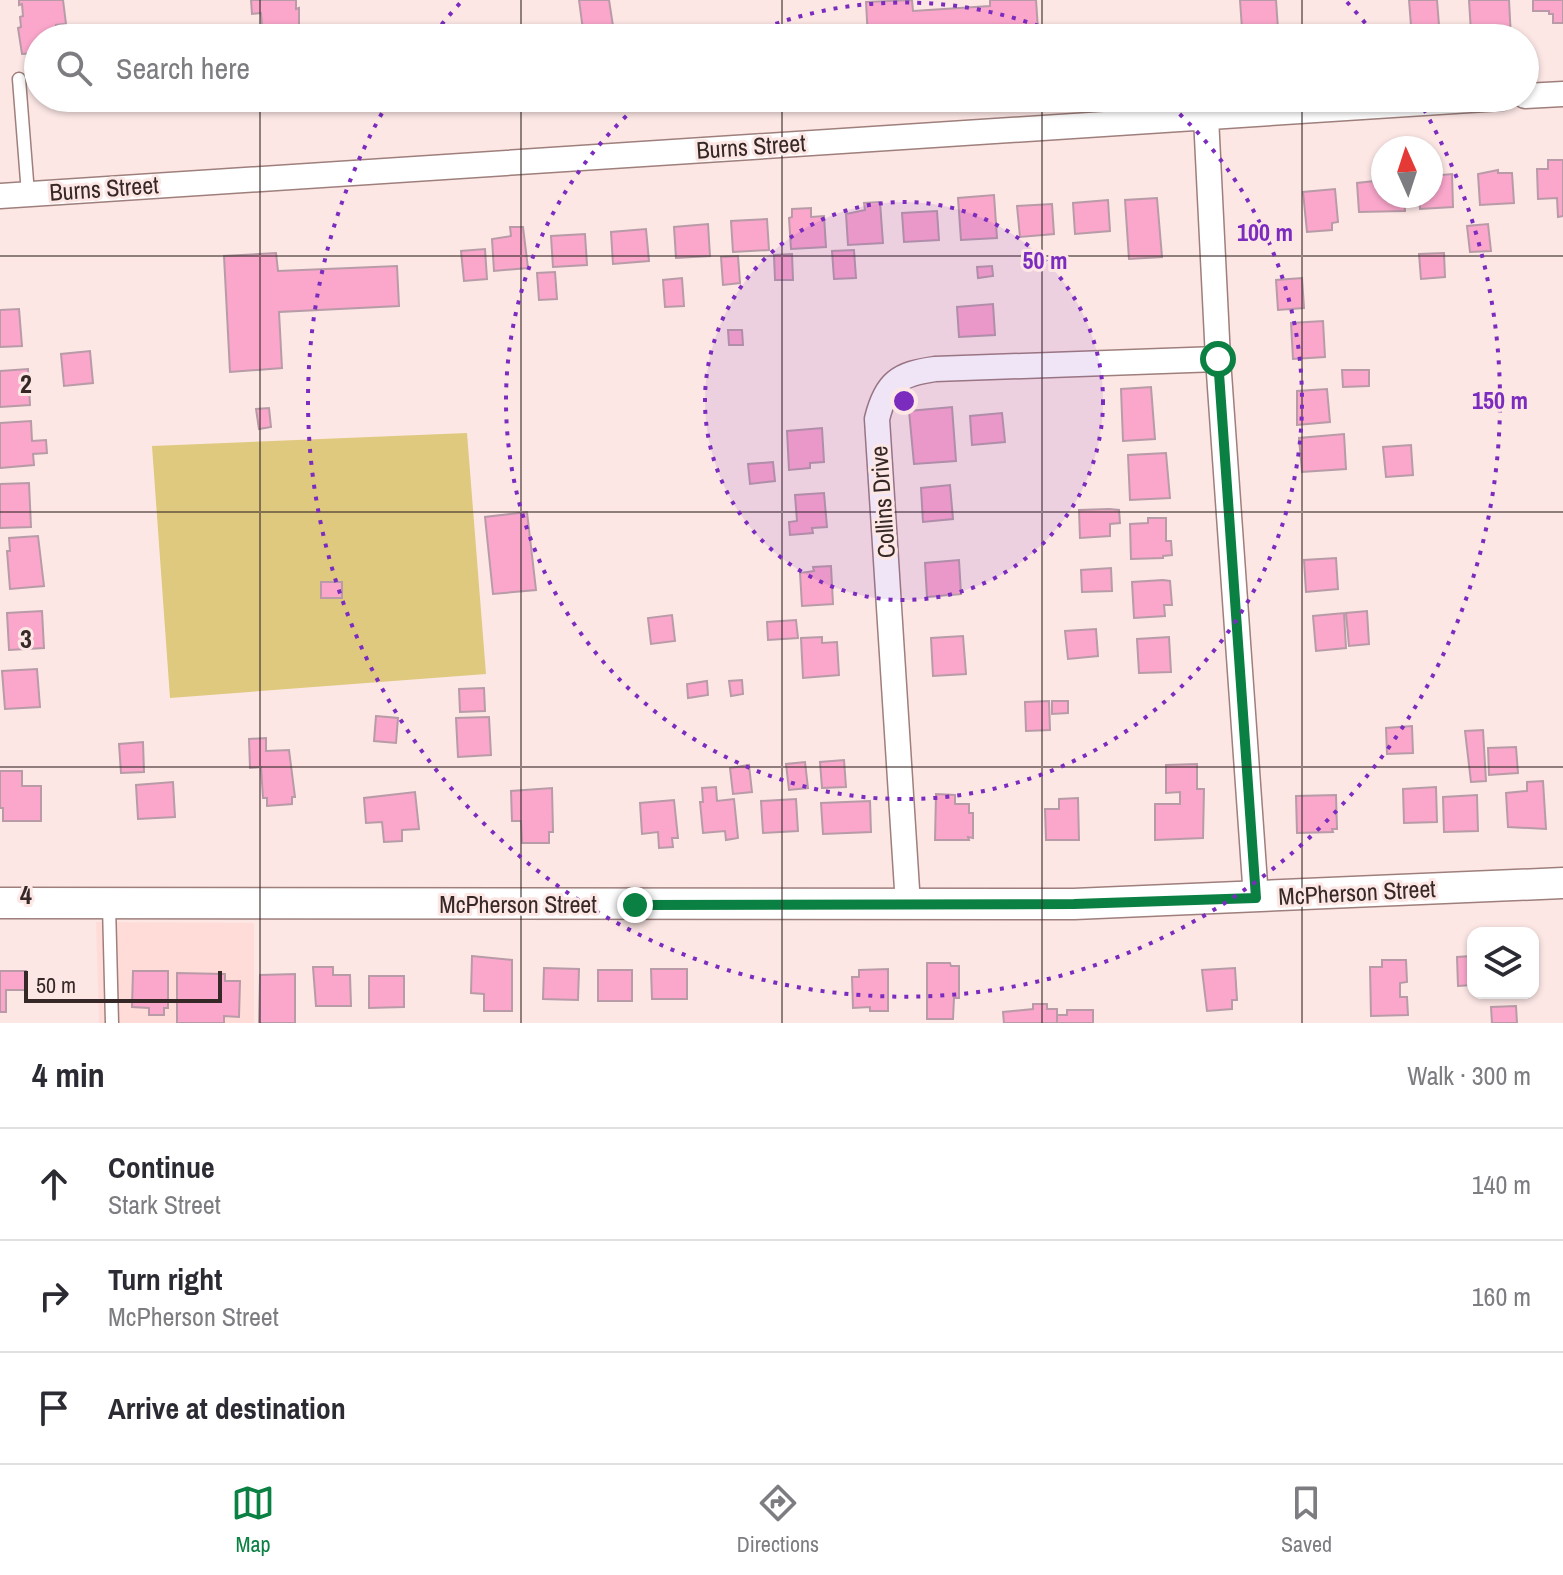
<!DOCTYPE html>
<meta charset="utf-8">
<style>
body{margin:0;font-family:"Archivo Narrow",sans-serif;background:#f7f7f7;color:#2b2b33}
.controls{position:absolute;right:24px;bottom:24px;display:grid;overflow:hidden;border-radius:16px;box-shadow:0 2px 6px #0004}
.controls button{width:72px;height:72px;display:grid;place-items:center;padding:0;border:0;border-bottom:2px solid #e1e1e2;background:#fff;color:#2b2b33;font:40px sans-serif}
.compass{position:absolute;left:1371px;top:136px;width:72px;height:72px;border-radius:50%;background:#fff;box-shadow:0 2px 6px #0004;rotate:357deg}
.scale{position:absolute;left:24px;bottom:20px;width:198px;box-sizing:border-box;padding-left:8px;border:4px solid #352827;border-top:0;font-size:22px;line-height:28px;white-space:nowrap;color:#352827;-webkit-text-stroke:6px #fce7e5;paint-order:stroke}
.stop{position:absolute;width:24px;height:24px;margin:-18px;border:6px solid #0b8043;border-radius:50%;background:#fff}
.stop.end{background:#0b8043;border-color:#fff;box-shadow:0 2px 8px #0008}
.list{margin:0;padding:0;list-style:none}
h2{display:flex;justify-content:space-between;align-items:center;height:104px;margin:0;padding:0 32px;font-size:34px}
h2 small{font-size:26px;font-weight:400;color:#7c7c81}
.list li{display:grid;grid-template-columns:52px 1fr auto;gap:24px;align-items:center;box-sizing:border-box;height:112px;padding:0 32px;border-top:2px solid #e1e1e2}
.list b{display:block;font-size:30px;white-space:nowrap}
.list p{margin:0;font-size:26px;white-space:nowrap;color:#7c7c81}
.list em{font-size:26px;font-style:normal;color:#7c7c81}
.icon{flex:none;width:44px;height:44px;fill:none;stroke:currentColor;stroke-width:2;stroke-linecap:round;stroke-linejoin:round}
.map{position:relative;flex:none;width:1563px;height:1023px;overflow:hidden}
.search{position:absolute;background:#fff;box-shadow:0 2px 6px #0004;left:24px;right:24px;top:24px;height:88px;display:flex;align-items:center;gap:20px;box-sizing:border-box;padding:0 28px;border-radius:44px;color:#7c7c81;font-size:30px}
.sheet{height:440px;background:#fff}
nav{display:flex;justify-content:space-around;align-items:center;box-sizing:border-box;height:112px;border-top:2px solid #e1e1e2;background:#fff;font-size:22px;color:#7c7c81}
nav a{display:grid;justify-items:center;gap:4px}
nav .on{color:#0b8043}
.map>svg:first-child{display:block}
.built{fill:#ffdcd8}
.green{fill:#dfc97f}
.building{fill:#faa7cb;stroke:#b89ba7;stroke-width:2}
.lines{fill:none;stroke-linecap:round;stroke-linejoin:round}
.service-casing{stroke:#9e7f7c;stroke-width:15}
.minor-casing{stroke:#9e7f7c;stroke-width:27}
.tertiary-casing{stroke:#9e7f7c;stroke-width:33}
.service{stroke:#fff;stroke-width:12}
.minor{stroke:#fff;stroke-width:24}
.tertiary{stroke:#fff;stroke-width:30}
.route{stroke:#0b8043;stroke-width:10}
.grid{fill:none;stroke:#352827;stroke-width:2;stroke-opacity:0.55}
.ring{fill:none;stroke:#7b2cbf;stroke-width:4;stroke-dasharray:4 8}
.labels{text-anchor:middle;stroke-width:6;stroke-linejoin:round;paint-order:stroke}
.street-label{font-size:24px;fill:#352827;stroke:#fce7e5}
.grid-label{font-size:26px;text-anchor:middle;font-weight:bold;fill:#352827;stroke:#fce7e5;stroke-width:6;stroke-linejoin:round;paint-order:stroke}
.centre{fill:#7b2cbf;stroke:#fce7e5;stroke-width:4}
.ring-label{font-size:24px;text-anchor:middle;font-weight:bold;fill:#7b2cbf;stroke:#fce7e5;stroke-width:6;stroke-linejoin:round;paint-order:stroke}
</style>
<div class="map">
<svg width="1563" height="1023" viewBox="0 0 1563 1023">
<rect width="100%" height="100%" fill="#fce7e5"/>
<!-- built -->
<path class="built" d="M96,922L254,923V1023H99Z"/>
<!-- green -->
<path class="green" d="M467,433L486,674L170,698L152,446Z"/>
<!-- building -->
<path class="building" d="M19,0H63L66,24L56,25L57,38H38V53L22,54L18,28L21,27L20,17L23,16L22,4L19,5Z
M251,0H296V9L299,8V36L263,38L261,13L252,14Z
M579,0H609L613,26L583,30Z
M912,0L913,11L990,6V0H1036L1038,29L1023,30V38H1009L1008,31L992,32L993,38H868L866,2Z
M1240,0H1276L1278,29H1274V37L1247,38L1246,29H1242Z
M1409,0H1437L1440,38H1412Z
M1469,0H1509L1511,38H1486V32H1471Z
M1533,0H1563V23H1553V14H1549V11H1533Z
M576,28L577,38H528L527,35Z
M452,29L454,38H423L422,33Z
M71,98H201V103L177,102L178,105L156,106L155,104L132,107V101L120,100L99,103V106L72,109Z
M1548,160H1563V216L1558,217L1557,198L1538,199L1537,169H1548Z
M1498,170V173H1512L1514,203L1480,205L1478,174Z
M1452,174L1453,207L1420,209L1419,196H1431V176Z
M1383,180V196H1404L1405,211L1359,212L1357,183Z
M1335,189L1338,222L1332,223V230L1307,232L1303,192Z
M994,195L997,238L961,240L958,198Z
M1157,198L1162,257L1129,259L1125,200Z
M1108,200L1110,231L1075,234L1073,203Z
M880,202L883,243L848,245L846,214L865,210L864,203Z
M1052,204L1054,234L1020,237L1017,206Z
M811,208V217L824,216L826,247L791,249L789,218L792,217V209Z
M937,211L939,240L904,242L902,213Z
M767,219L769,250L733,252L731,221Z
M708,224L710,256L676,258L674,227Z
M1488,224L1491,251L1470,252L1467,226Z
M510,227H523L528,268L494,271L492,239L511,236Z
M646,229L649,261L613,264L611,232Z
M585,234L587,265L553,267L551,236Z
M485,249L487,279L464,281L461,251Z
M854,250L856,278L834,279L832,251Z
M276,253L278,271L397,266L399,306L279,312L282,368L230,372L224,256Z
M1444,253L1445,277L1421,279L1419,254Z
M792,254L793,280H775L774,255Z
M738,256L740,283L723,285L721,257Z
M992,266L993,276L978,278L977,267Z
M555,272L557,299L539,300L537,273Z
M682,278L684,306L665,307L663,280Z
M1302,278L1304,308L1278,310L1276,280Z
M993,304L995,335L959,337L957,307Z
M19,309L22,346L0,347V310Z
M1323,321L1325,357L1293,359L1291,323Z
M728,330H742L743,345H729Z
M90,351L93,383L64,386L61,354Z
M28,369L30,405L0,407V371Z
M1342,370H1369V386L1343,387Z
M1151,387L1155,439L1123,441L1121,389Z
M1327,389L1330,422L1297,425V391Z
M952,407L956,461L914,464L909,411Z
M269,408L271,427L259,429L256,409Z
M1002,413L1005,442L972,445L970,416Z
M31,421L32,441L46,440L47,453L33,454L34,465L0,468V423Z
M822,428L824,462L810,463V468L789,470L787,431Z
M1344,434L1346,469L1302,472L1299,438Z
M1411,445L1413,475L1386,477L1383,447Z
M1166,453L1170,498L1130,500L1128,455Z
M773,462L775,481L750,484L748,464Z
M29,483L31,527L0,528V484Z
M950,485L953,519L923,522L921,488Z
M824,493L827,527L812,528L813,533L790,535L789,522L797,521L795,495Z
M1109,509L1119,510L1120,523L1110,524V536L1080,538L1079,510Z
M527,512L536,590L493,594L485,517Z
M1148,518H1166V541H1171L1172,555L1163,556V558L1131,559L1130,524L1148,523Z
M38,536L44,586L10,589L7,551H10L9,538Z
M1336,558L1338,589L1306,592L1304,560Z
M959,560L961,594L927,597L925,563Z
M831,566L833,604L802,606L800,573L814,571L813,567Z
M1111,568L1112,591L1082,592L1081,570Z
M1163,580L1170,581L1172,605H1164L1165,616L1134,618L1132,582Z
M321,582H342V598H321Z
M42,611L44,648L9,650L7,613Z
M1367,611L1369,644L1349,646L1346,613Z
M1344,613L1346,648L1316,651L1313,616Z
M672,615L675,641L651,644L648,618Z
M796,620L798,638L768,640L767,622Z
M1096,629L1098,656L1068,659L1065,631Z
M963,636L966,674L933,676L931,638Z
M822,637V643L837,642L839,675L803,678L801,638Z
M1169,637L1171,672L1139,673L1137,639Z
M37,669L40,707L5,709L2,671Z
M742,680L743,694L731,696L729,681Z
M707,681L708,695L688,698L687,684Z
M484,688L485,711L460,712L459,689Z
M1049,701L1050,730L1026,731L1025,702Z
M1052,701H1068V713L1052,714Z
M376,716L398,718L396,743L374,741Z
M489,717L491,755L458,757L456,718Z
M1412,726L1413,753L1387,754L1386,728Z
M1483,730L1486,781L1471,782L1465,731Z
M266,738V751L289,750L295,797H292V804L267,806V798H263L261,767L250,768L249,739Z
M143,742L144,772L121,773L119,744Z
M1516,747L1518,773L1489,775L1488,748Z
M844,760L846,787L822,788L820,762Z
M805,762L808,788L789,790L786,764Z
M1197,764V789H1204L1203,838L1155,840V804H1180V792L1166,793V765Z
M749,765L752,792L733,794L730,768Z
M0,771H22V786H41V821H3V808H0Z
M1543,781L1546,829L1508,827L1506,793L1527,791V782Z
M173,782L175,817L138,819L136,785Z
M716,787L717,801L734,799L738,838L726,840L725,831L703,833L700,802H703L702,788Z
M1436,787L1437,822L1404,823L1403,789Z
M552,788L553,832H549V843H522L521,821H512L511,791Z
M415,792L419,829L402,830V841L384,842L382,822L366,823L364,798Z
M936,794L955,795V804H969V813H973V838L968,837L969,840H935Z
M1336,795L1337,829H1332L1333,832L1297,833L1296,796Z
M1477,795L1478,831L1444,832L1443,797Z
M1078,798L1079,840H1046L1045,809H1059V799Z
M796,799L798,831L763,833L761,801Z
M674,800L678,838H672L673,847L659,848L658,832L642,834L640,803Z
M870,801L871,832L823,834L821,803Z
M1472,951L1473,985L1458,986L1457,957L1472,956Z
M472,956L512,960V1011H484V994L471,993Z
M1382,960H1406L1407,982L1400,983V997H1407L1408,1015L1371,1016L1370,967H1382Z
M927,963H950L951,966H959V998H954L953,1019H927Z
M313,967H333V975H350L351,1006H316Z
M544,968L579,969L578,1000L543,999Z
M1235,968L1237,1000H1232V1009L1207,1011L1202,970Z
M651,969H687V999H652Z
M888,969V1011H870V1007L853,1008L852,977H859V970Z
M598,970H632V1001H598Z
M0,971H26V990H6V1012H0Z
M133,971H168V1008H164V1015H149V1008L132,1007Z
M177,973L225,974V981H240L239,1017L224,1016V1023H177Z
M295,974V1023H259L260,975Z
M369,976H404V1007L369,1008Z
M1033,1004H1047V1009H1057V1023H1004L1003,1012L1033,1009Z
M1516,1006L1517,1023H1492L1491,1007Z
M1067,1010H1093V1023H1057V1015H1067Z"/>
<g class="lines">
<defs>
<path id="service" d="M19,79L28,194
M109,905L112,1023"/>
<path id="minor" d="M1525,96L1563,94
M1206,117L1218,359L1256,898
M0,196L1501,98
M908,905L877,419C886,382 899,374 935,369L1218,359"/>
<path id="tertiary" d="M0,903L1074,904L1563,883"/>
</defs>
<!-- service casing -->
<use href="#service" class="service-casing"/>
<!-- minor casing -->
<use href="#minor" class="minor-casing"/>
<!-- tertiary casing -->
<use href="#tertiary" class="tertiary-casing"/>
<!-- service -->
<use href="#service" class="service"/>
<!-- minor -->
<use href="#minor" class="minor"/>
<!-- tertiary -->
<use href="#tertiary" class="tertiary"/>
</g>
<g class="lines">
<!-- route -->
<path class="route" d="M635,905L1074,904L1256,898L1218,359"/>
</g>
<!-- grid -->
<path class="grid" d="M260,0V38M521,0V38M782,0V38M1042,0V38M1302,0V38M260,98V1023M521,98V1023M782,98V1023M1042,98V1023M1302,98V1023M0,256H1563M0,512H1563M0,767H1563"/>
<!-- distance rings -->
<circle cx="904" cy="401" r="199" fill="#7b2cbf" fill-opacity=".12"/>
<g class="ring">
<circle cx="904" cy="401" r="199"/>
<path d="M742 37A398 398 0 0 1 1066 37M1162 98A398 398 0 1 1 646 98"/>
<path d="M434 34A596 596 0 0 1 461 2M1347 2A596 596 0 0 1 1374 34M1418 99A596 596 0 1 1 390 99"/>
</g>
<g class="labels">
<!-- street labels -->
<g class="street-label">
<text transform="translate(751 147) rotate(-4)" y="8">Burns Street</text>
<text transform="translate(104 189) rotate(-4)" y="8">Burns Street</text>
<text transform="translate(883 502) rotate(-94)" y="8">Collins Drive</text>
<text transform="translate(1357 893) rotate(-3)" y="8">McPherson Street</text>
<text x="518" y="913">McPherson Street</text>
</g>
</g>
<g class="grid-label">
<text x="26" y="393">2</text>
<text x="26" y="648">3</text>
<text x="26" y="904">4</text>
</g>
<circle cx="904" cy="401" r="12" class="centre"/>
<g class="ring-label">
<text x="1265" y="241">100 m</text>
<text x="1045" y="269">50 m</text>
<text x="1500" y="409">150 m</text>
</g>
</svg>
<div class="controls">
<button><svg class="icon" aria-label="layers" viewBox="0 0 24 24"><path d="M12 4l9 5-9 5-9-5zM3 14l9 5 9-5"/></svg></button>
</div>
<svg class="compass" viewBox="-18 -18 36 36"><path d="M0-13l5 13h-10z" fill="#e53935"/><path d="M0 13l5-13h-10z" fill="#7c7c81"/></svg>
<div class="scale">50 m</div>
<div class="stop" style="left:1218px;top:359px"></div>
<div class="stop end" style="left:635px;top:905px"></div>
<div class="search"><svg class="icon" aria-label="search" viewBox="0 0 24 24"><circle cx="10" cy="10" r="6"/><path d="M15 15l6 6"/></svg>Search here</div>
</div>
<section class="sheet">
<h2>4 min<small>Walk · 300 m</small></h2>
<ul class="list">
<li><svg class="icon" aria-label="ahead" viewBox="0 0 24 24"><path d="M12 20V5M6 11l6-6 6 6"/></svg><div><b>Continue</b><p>Stark Street</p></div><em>140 m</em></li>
<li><svg class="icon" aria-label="right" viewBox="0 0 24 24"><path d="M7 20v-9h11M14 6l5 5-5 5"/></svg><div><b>Turn right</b><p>McPherson Street</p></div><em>160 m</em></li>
<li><svg class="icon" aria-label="arrive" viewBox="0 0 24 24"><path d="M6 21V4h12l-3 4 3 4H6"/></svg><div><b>Arrive at destination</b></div></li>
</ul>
</section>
<nav>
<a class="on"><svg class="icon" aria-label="map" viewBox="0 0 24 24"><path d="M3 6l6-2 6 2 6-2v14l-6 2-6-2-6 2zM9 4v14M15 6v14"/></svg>Map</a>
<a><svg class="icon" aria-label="directions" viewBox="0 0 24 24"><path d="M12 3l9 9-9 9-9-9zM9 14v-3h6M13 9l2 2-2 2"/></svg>Directions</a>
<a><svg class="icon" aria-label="saved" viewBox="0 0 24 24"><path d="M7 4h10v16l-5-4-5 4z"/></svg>Saved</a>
</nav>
